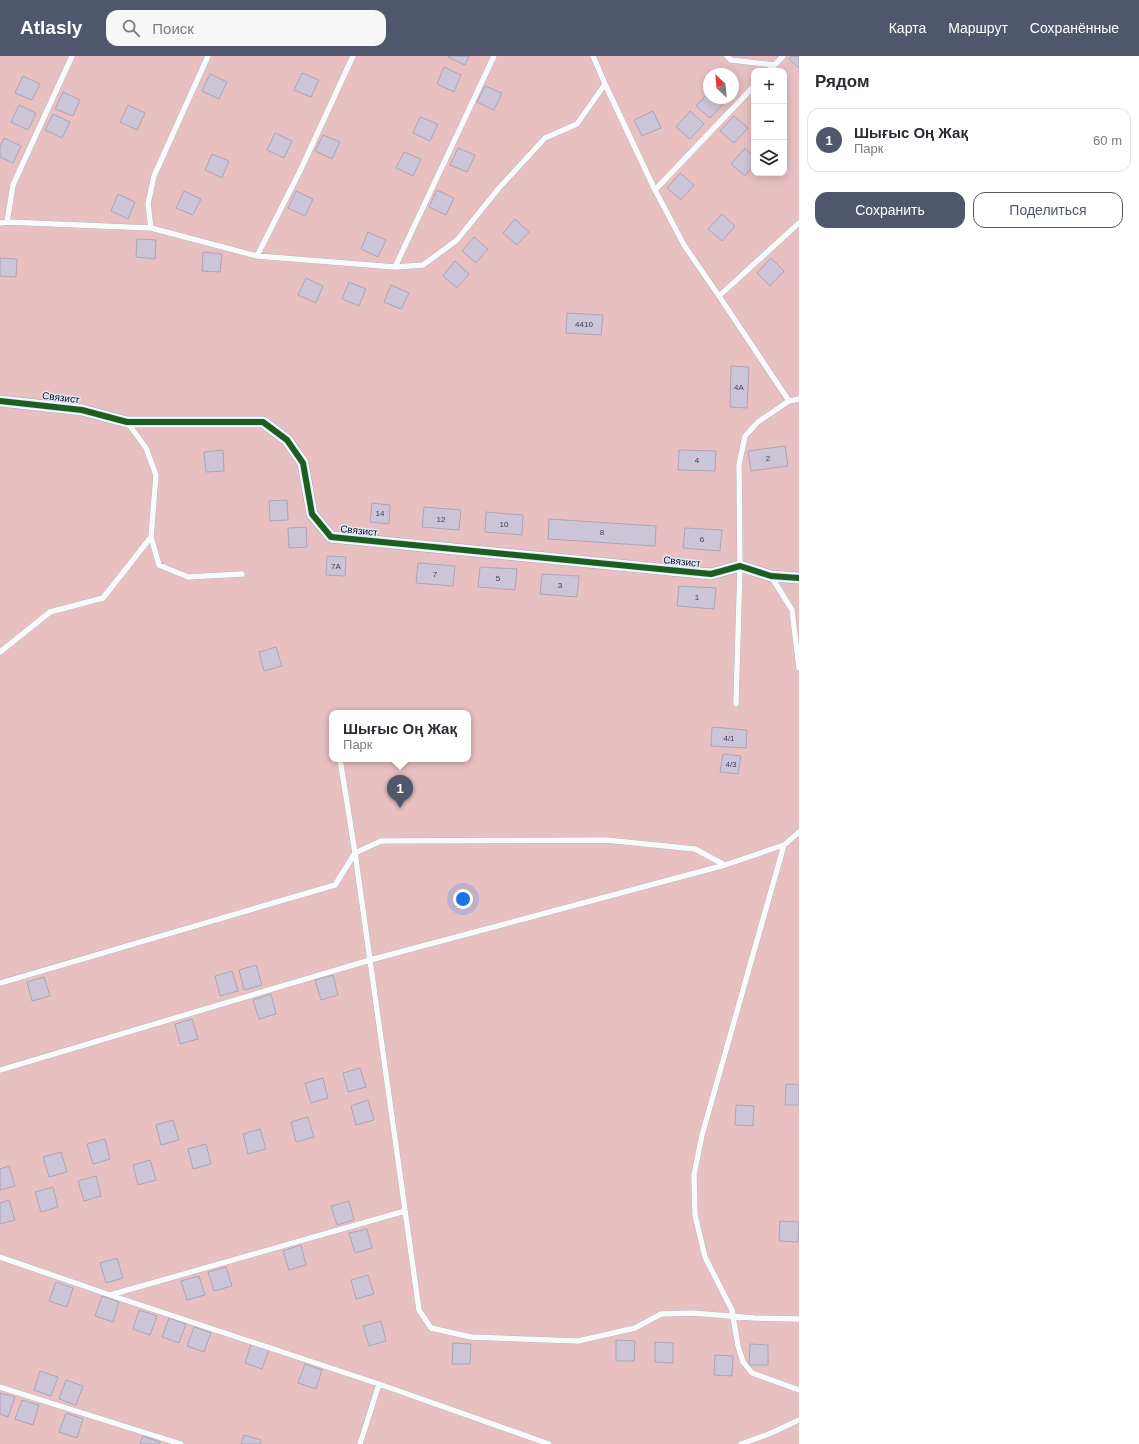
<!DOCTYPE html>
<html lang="ru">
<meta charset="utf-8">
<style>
body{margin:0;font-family:Helvetica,sans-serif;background:#f7f7f7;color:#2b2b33}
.controls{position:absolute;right:12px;top:12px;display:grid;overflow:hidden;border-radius:8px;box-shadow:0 2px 10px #0003}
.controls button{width:36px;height:36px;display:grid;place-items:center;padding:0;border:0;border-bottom:1px solid #e1e1e2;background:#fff;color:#2b2b33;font:20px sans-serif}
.compass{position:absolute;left:703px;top:12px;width:36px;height:36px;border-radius:50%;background:#fff;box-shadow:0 2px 10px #0003;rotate:334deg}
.you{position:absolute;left:463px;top:843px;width:14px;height:14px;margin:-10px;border:3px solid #fff;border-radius:50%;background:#1a73e8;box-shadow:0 0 0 6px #1a73e833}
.badge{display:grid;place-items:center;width:26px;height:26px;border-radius:50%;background:#50576c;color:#fff;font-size:13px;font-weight:700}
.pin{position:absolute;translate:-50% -33px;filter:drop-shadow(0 1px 2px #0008)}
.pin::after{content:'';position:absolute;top:21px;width:14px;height:12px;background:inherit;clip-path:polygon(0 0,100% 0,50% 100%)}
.popup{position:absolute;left:329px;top:654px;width:142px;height:52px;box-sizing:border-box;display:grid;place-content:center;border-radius:8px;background:#fff;filter:drop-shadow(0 1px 3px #0005);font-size:13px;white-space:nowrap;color:#7c7c81}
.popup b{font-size:15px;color:#2b2b33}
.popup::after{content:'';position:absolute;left:50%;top:100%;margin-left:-8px;border:8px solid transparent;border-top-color:#fff}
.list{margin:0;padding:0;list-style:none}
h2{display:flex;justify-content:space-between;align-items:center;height:52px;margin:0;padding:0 16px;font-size:17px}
h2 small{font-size:13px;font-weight:400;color:#7c7c81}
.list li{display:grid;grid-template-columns:26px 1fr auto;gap:12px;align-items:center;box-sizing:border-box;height:64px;margin:0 8px 8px;padding:0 8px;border:1px solid #e1e1e2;border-radius:12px}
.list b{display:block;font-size:15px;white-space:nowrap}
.list p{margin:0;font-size:13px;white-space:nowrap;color:#7c7c81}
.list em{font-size:13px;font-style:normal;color:#7c7c81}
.actions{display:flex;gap:8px;padding:12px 16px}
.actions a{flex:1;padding:9px 0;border:1px solid #50576c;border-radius:12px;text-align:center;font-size:14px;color:#50576c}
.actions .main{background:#50576c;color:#fff}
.icon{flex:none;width:22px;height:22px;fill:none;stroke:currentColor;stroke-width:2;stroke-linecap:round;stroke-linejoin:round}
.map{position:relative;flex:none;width:799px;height:1388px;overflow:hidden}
header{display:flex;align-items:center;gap:24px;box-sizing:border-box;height:56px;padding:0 20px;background:#50576c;color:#fff}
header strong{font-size:19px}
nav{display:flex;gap:22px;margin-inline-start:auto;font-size:14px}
.search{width:280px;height:36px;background:#f7f7f7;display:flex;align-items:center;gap:10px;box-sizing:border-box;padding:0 14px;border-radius:12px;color:#7c7c81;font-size:15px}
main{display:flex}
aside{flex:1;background:#fff}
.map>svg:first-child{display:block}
.green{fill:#e8c0c2;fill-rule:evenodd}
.building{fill:#ccc4d7;stroke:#aca4b6}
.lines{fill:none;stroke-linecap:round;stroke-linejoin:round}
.lane-casing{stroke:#9da4b6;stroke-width:6}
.street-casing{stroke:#9da4b6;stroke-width:12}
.lane{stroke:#f9fafc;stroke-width:5.5}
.street{stroke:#f9fafc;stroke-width:11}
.cycleway-casing{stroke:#e1e7f4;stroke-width:8}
.cycleway{stroke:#1b5e20;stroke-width:6}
.labels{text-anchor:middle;stroke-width:3;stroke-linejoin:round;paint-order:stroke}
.number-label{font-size:8px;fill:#3b3f55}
.street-label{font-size:10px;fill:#081027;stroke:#e1e7f4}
</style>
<header>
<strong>Atlasly</strong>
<div class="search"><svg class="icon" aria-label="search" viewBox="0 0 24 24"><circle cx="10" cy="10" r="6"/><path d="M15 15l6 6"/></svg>Поиск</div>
<nav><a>Карта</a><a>Маршрут</a><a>Сохранённые</a></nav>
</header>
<main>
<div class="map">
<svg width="799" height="1388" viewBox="0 0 799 1388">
<rect width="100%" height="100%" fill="#d6dcec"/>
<!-- green -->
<path class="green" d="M0,0H799V1388H0ZM754,15H784V117H754ZM709,18H733V42H709ZM332,657H468V703H332Z"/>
<!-- building -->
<path class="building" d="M448,0H469L465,9L448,1Z
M792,0H799V12L789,3Z
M444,11L461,19L454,36L437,28Z
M302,17L319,24L311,41L294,34Z
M210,18L227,26L219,43L202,35Z
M23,20L40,28L32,44L15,37Z
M485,30L502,37L494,54L477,46Z
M63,36L80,44L73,60L55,53Z
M709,36V42H718L724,47L710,62L696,50Z
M19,49L36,57L28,74L11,66Z
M128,49L145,57L137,74L120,66Z
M653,55L661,72L642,80L634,64Z
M690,55L704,68L690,83L676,71Z
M53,58L70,66L62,82L45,74Z
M734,60L748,72L734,87L720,75Z
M420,61L438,68L430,85L413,77Z
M275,77L292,85L284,102L267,94Z
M323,79L340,86L332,103L315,95Z
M4,82L21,90L13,107L0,101V91Z
M458,92L475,99L467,116L450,109Z
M745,92L754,101V109L745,120L731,108Z
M404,96L421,103L413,120L396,112Z
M212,98L229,105L222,122L205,114Z
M680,117L694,129L681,144L667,132Z
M437,134L454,142L446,159L429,151Z
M184,135L201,143L193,159L176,152Z
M296,135L313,143L305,160L288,152Z
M118,138L135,146L128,163L111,155Z
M722,158L735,170L722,185L708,173Z
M515,163L529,176L517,189L503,177Z
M368,176L386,184L378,201L361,193Z
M474,181L488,193L476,207L462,195Z
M137,183L156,184L155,203L136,201Z
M203,196L222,198L220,216L202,215Z
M0,202L17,203L16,221L0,220Z
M771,202L784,215L770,230L757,217Z
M455,205L469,218L457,232L443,220Z
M306,222L323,230L316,247L298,239Z
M349,226L366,233L359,250L342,243Z
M391,229L409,237L401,253L384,246Z
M567,257L603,259L601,279L566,277Z
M731,310L749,311L747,352L730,351Z
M785,390L788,410L751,415L748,395Z
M223,394L224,415L206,416L204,396Z
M679,394L716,395L715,415L678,414Z
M287,444L288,464L270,465L269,445Z
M372,447L390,449L389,468L370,466Z
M424,451L461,454L459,474L422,471Z
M486,456L523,459L522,479L485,476Z
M549,463L656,470L655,490L548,483Z
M306,471L307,491L289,492L288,472Z
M685,472L722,474L720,495L683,492Z
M327,500L346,501L345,520L326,519Z
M418,507L455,510L453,530L416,527Z
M480,511L517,513L515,534L478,531Z
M542,518L579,520L577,541L540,538Z
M679,530L716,532L714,553L677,550Z
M276,591L282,610L264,615L259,596Z
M712,671L747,674L746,692L711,690Z
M723,698L741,700L738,718L720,716Z
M256,909L262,929L244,934L239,914Z
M232,915L238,935L220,940L215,920Z
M333,919L338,939L321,944L315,924Z
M44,921L50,940L32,945L27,926Z
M271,938L276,958L259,963L253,944Z
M192,963L198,983L180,988L175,968Z
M360,1012L366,1031L348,1036L343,1017Z
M323,1022L328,1042L311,1047L305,1027Z
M786,1028L799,1029V1049H785Z
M368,1044L374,1064L356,1069L351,1050Z
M736,1049L754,1050L753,1070L735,1069Z
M308,1061L314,1081L296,1086L291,1066Z
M173,1064L179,1084L161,1089L156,1069Z
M260,1073L266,1093L248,1098L243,1078Z
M105,1083L110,1103L93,1108L87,1088Z
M206,1088L211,1108L193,1113L188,1093Z
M61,1096L67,1116L49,1121L43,1101Z
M150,1104L156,1124L138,1129L133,1109Z
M9,1110L15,1130L0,1134V1113Z
M96,1120L101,1140L84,1145L78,1125Z
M53,1131L58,1151L41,1156L35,1136Z
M9,1144L15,1164L0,1168V1147Z
M349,1145L354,1164L337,1169L331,1150Z
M780,1165L799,1166L798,1186L779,1185Z
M367,1173L372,1192L355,1197L349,1177Z
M301,1189L306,1209L289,1214L283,1195Z
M117,1202L123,1222L106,1227L100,1207Z
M226,1211L232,1230L214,1235L208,1216Z
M368,1219L374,1238L356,1243L351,1224Z
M199,1220L205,1239L187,1244L181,1225Z
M56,1226L73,1232L67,1251L49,1245Z
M102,1240L119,1246L113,1266L95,1260Z
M139,1254L157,1260L150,1279L133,1273Z
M169,1262L186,1268L179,1287L162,1281Z
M381,1265L386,1285L369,1290L363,1270Z
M194,1271L211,1277L204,1296L187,1290Z
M616,1284L635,1285L634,1305H616Z
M655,1286L673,1287V1307L655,1306Z
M453,1287L471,1288L470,1308H452Z
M251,1288L269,1294L262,1313L245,1307Z
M750,1288L768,1289V1309H749Z
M715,1299L733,1300L732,1320L714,1319Z
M305,1308L322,1314L316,1333L298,1327Z
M40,1315L58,1321L51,1340L34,1334Z
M66,1324L83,1330L76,1349L59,1343Z
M0,1337L15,1341L8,1361L0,1358Z
M22,1344L39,1349L33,1369L15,1363Z
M66,1357L83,1363L77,1382L59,1376Z
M244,1379L261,1384L260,1388H241Z
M143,1380L160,1386V1388H140Z"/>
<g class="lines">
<defs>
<path id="lane" d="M593,0L605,28L655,134L684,189L719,240L789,345L799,343
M727,0L731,4L774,9
M769,15L783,0
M655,134L754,30
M7,166L13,129L72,0
M0,167L7,166L151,172L257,200L395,211L423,209L457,184L499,132L545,82L577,68L605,28
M151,172L148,148L154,120L208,0
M257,200L300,115L353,0
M395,211L494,0
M719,240L799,167
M151,481L159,509L188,521L242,518
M771,520L792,554L799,612
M0,596L50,556L103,542L151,481L156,419L146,392L127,366
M736,648L740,510L739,409L745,380L758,366L789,345
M784,789L702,1079L694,1119L695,1159L705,1201L732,1254L738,1290L743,1306L752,1317L799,1334
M725,809L695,793L606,784L381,785L355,797L419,1254L431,1272L471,1281L578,1285L635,1272L661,1258L692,1257L754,1262L799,1263
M0,927L335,829L355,797L340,703
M0,1014L370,904L725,809L784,789L799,776
M0,1201L110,1239L379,1328L549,1388
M110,1239L405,1155
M0,1331L181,1388
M360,1388L379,1328
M741,1388L769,1378L799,1364"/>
<path id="street" d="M0,345L82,354L127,366H263L287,384L303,407L312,458L331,481L711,518L740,510L771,520L799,522"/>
</defs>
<!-- lane casing -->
<use href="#lane" class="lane-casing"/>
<!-- street casing -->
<use href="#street" class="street-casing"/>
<!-- lane -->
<use href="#lane" class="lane"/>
<!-- street -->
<use href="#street" class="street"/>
<defs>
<path id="cycleway" d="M0,345L82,354L127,366H263L287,384L303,407L312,458L331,481L711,518L740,510L771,520L799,522"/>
</defs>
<!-- cycleway casing -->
<use href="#cycleway" class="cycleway-casing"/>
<!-- cycleway -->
<use href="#cycleway" class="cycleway"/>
</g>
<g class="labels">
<!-- number labels -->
<g class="number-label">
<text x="584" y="271">4410</text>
<text x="739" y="334">4А</text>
<text x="768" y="405">2</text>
<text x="697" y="407">4</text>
<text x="380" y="460">14</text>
<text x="441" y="466">12</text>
<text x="504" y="471">10</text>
<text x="602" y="479">8</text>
<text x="702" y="486">6</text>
<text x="336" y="513">7А</text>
<text x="435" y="521">7</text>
<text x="498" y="525">5</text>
<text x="560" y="532">3</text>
<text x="697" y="544">1</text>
<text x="729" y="685">4/1</text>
<text x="731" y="711">4/3</text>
</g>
<!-- street labels -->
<g class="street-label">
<text transform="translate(61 341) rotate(7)" y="4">Связист</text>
<text transform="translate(359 474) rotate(6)" y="4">Связист</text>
<text transform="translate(682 505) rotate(6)" y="4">Связист</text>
</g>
</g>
</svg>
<div class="controls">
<button>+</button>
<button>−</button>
<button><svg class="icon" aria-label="layers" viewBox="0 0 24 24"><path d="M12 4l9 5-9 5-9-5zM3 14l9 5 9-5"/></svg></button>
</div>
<svg class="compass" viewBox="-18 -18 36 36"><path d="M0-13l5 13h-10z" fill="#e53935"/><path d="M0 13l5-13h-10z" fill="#7c7c81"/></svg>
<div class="you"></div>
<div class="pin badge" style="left:400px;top:752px">1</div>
<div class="popup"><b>Шығыс Оң Жақ</b>Парк</div>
</div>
<aside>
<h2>Рядом<small></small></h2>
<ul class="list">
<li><span class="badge">1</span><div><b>Шығыс Оң Жақ</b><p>Парк</p></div><em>60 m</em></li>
</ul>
<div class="actions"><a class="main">Сохранить</a><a>Поделиться</a></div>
</aside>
</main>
